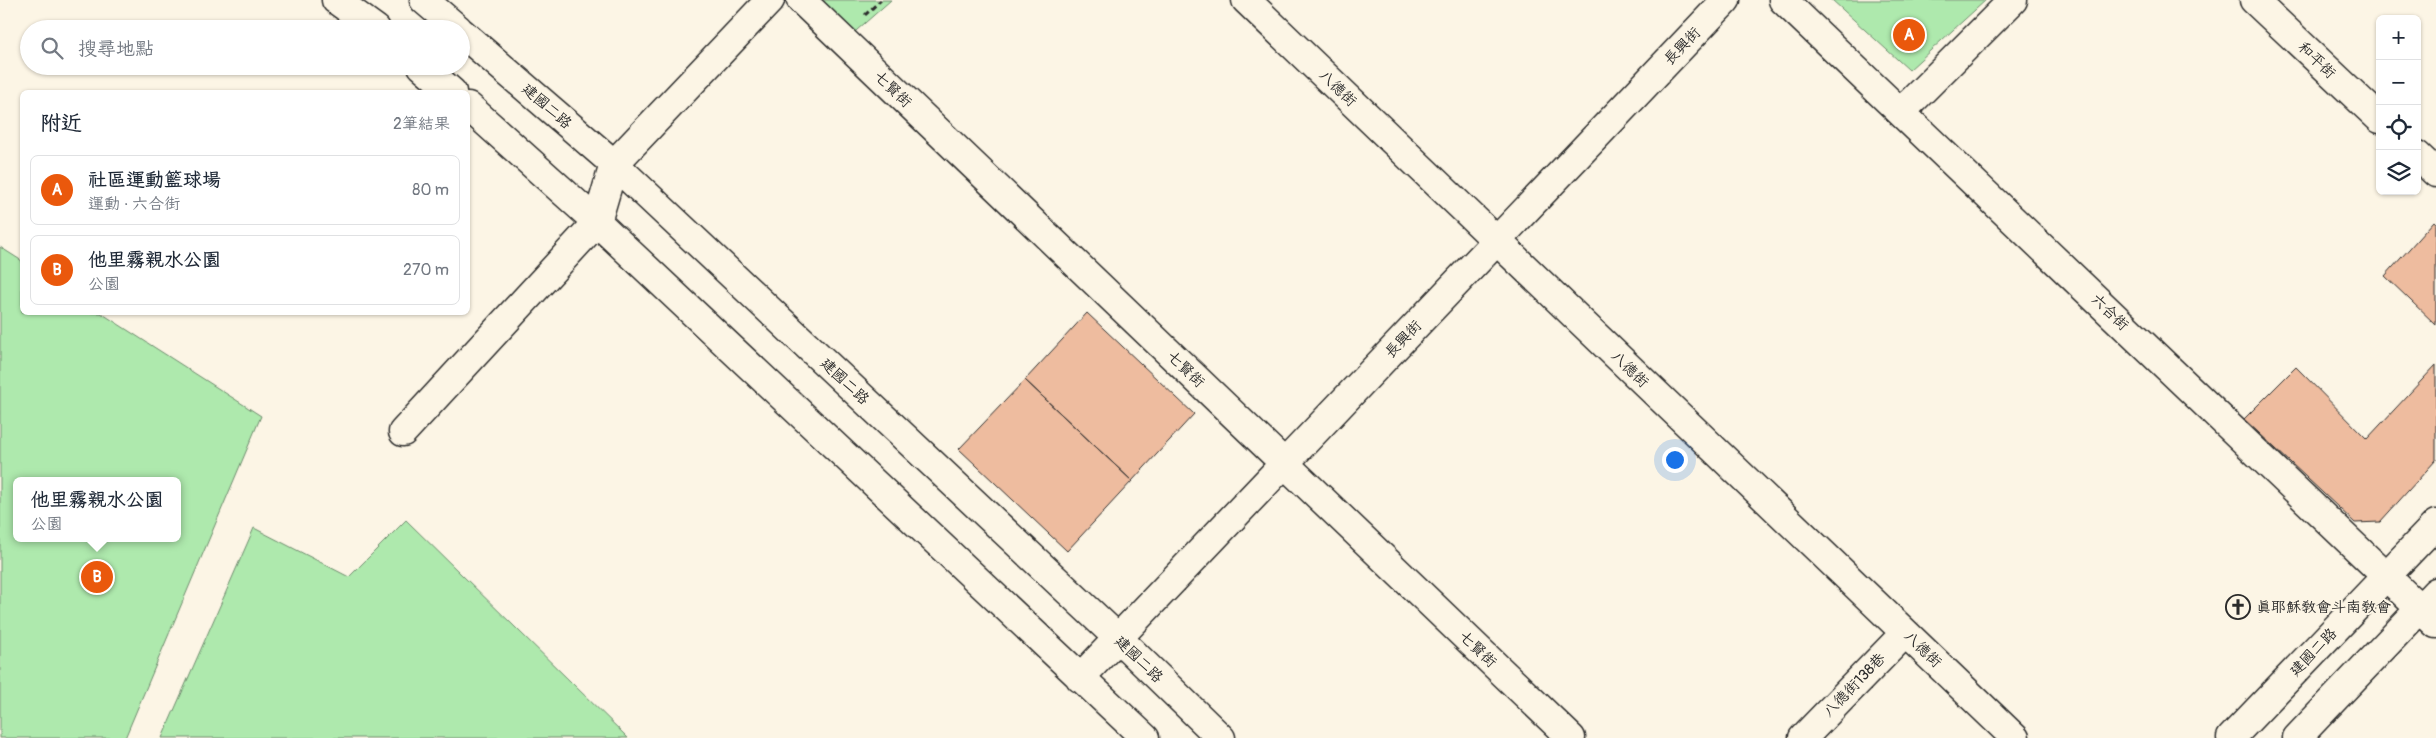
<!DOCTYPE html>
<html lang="zh-TW">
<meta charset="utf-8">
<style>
body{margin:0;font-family:Pangolin,"LXGW WenKai TC",sans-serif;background:#f2f2f3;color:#1f2937}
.controls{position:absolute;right:15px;top:15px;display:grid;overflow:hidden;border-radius:8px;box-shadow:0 1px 4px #0004}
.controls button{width:45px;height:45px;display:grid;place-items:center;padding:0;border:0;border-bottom:1px solid #e0e1e3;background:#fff;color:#1f2937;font:25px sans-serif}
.you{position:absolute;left:1674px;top:459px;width:18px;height:18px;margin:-12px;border:4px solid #fff;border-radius:50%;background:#1a73e8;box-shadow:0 0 0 8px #1a73e833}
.badge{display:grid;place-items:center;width:32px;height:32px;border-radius:50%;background:#ea580c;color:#fff;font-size:16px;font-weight:700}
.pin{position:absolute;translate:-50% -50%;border:2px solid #fff;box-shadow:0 1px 5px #0006}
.popup{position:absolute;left:13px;top:477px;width:168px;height:65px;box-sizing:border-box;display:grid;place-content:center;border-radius:8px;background:#fff;filter:drop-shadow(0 1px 4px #0005);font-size:16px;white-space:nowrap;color:#747a83}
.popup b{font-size:19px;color:#1f2937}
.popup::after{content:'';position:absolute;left:50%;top:100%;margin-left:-10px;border:10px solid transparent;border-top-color:#fff}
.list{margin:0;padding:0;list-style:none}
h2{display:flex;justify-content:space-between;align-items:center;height:65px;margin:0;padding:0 20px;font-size:21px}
h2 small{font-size:16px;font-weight:400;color:#747a83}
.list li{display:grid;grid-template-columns:32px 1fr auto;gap:15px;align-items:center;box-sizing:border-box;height:70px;margin:0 10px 10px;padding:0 10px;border:1px solid #e0e1e3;border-radius:8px}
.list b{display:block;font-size:19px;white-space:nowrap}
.list p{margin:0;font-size:16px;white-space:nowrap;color:#747a83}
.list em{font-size:16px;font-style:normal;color:#747a83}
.icon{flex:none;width:28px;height:28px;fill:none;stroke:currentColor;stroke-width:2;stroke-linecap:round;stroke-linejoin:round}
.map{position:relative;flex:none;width:2436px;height:738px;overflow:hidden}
.search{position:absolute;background:#fff;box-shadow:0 1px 4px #0004;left:20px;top:20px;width:450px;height:55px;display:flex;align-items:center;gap:12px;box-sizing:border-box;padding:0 18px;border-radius:28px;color:#747a83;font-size:19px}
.panel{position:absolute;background:#fff;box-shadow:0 1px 4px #0004;left:20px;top:90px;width:450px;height:225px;border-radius:8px}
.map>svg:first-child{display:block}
.green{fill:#aee9ad;stroke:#6c8a6c;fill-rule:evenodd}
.building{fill:#eebc9f;stroke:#2b2b2b}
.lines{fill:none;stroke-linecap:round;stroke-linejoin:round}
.minor-casing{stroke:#2b2b2b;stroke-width:31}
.path{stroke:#2b2b2b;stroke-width:3;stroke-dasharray:5 4;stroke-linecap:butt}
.minor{stroke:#fcf5e5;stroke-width:28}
.labels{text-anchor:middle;stroke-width:4;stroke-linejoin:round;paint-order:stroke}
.street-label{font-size:15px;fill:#2b2b2b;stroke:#fcf5e5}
.poi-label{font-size:15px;fill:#2b2b2b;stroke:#fcf5e5;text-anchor:start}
</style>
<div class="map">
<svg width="2436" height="738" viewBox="0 0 2436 738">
<rect width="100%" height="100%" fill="#fcf5e5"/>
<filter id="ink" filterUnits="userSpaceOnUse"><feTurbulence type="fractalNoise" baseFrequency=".02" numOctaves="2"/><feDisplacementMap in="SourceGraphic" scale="10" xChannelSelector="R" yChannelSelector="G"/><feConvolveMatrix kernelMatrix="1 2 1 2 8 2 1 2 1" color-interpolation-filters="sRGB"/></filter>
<g filter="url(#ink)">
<!-- green -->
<path class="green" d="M809,0H891L848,38Z
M1832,0H1986L1909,70Z
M0,247L22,261V312L101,313L261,416L125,738H0ZM17,481H177V538H17Z
M406,520L628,738H162L254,528L349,577Z"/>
<!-- building -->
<path class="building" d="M2434,221L2436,223V325L2385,276Z
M1087,313L1194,414L1132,481L1025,380Z
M2436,365V460L2380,522L2355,523L2244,419L2296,367L2367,439Z
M1025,380L1132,481L1067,551L959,449Z"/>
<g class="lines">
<defs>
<path id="minor" d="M336,0L376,29
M424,0L458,29
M801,0L1571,738
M1246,0L2015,738
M1783,0L2436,624
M2254,0L2380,119
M461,32L614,164L1118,638L1221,738
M422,66L452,92
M468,106L597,222L1145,738
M1901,112L2013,0
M2417,155L2436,173
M403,432L597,222L614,164L770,0
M1080,678L1726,0
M1803,738L1905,633
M2231,738L2436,524
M2297,738L2436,592"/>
</defs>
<!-- minor casing -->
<use href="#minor" class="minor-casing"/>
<!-- path -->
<path class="path" d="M865,15L881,0"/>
<!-- minor -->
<use href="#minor" class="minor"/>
</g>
</g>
<!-- icons -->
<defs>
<symbol id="church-ring" viewBox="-11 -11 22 22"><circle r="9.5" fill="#fcf5e5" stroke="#2b2b2b" stroke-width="1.5"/><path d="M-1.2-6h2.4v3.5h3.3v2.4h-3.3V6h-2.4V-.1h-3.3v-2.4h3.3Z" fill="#2b2b2b"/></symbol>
</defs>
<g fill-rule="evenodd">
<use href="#church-ring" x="2224" y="593" width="28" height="28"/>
</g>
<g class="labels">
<!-- street labels -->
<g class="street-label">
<text transform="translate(1682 46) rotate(-46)" y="5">長興街</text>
<text transform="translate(2317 60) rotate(44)" y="5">和平街</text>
<text transform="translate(1338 88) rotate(44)" y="5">八德街</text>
<text transform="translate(893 89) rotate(44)" y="5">七賢街</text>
<text transform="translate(547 106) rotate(41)" y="5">建國二路</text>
<text transform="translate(2110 312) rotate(44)" y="5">六合街</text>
<text transform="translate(1403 339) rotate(-46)" y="5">長興街</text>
<text transform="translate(1186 369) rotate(44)" y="5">七賢街</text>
<text transform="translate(1630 369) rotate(44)" y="5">八德街</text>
<text transform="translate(845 381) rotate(43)" y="5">建國二路</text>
<text transform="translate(1478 649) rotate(44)" y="5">七賢街</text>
<text transform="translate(1923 649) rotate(44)" y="5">八德街</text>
<text transform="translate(2313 652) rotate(-46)" y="5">建國二路</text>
<text transform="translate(1139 659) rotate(44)" y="5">建國二路</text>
<text transform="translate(1854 685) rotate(-46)" y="5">八德街138巷</text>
</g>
<!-- poi labels -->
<g class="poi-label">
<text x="2256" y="612">真耶穌教會斗南教會</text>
</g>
</g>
</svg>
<div class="controls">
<button>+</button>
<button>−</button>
<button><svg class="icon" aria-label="locate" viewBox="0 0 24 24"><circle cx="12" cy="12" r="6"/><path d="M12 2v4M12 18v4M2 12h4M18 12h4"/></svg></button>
<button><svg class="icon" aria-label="layers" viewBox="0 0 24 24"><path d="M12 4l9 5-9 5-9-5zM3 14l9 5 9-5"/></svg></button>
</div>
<div class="you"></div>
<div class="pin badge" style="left:1909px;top:35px">A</div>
<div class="pin badge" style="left:97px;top:577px">B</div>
<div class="popup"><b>他里霧親水公園</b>公園</div>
<div class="search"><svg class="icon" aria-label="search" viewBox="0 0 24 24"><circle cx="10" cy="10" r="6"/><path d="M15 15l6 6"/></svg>搜尋地點</div>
<section class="panel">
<h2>附近<small>2筆結果</small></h2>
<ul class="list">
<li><span class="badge">A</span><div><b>社區運動籃球場</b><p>運動 · 六合街</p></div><em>80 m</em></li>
<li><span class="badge">B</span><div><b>他里霧親水公園</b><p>公園</p></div><em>270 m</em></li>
</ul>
</section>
</div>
